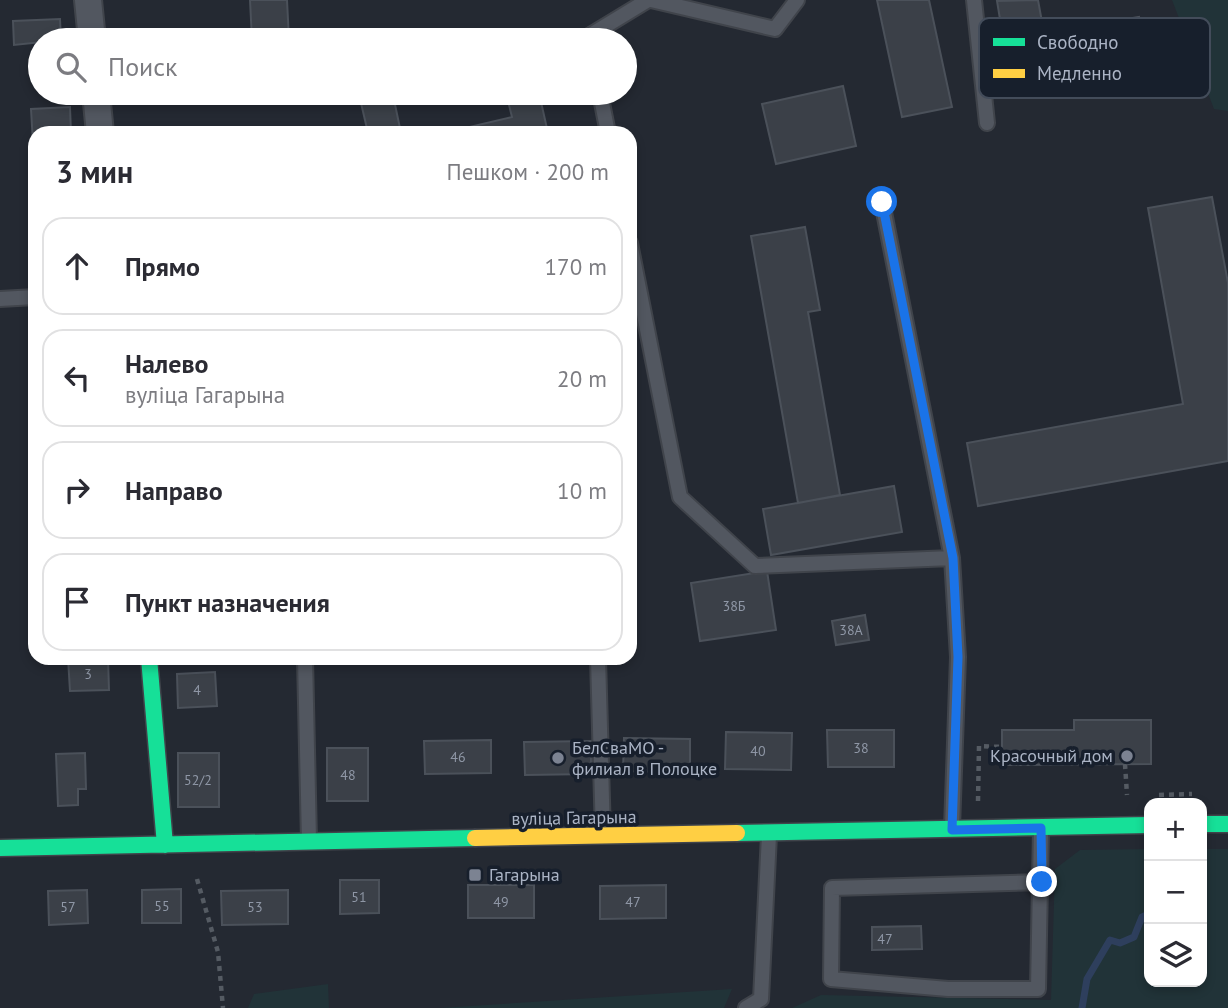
<!DOCTYPE html>
<html lang="ru">
<meta charset="utf-8">
<style>
body{margin:0;font-family:"PT Sans",sans-serif;background:#f2f2f3;color:#2b2b33}
.controls{position:absolute;right:21px;bottom:21px;display:grid;overflow:hidden;border-radius:14px;box-shadow:0 4px 10px #0003}
.controls button{width:63px;height:63px;display:grid;place-items:center;padding:0;border:0;border-bottom:2px solid #e1e1e2;background:#fff;color:#2b2b33;font:35px sans-serif}
.stop{position:absolute;width:21px;height:21px;margin:-16px;border:5px solid #1a73e8;border-radius:50%;background:#fff}
.stop.end{background:#1a73e8;border-color:#fff;box-shadow:0 2px 7px #0008}
.list{margin:0;padding:0;list-style:none}
h2{display:flex;justify-content:space-between;align-items:center;height:91px;margin:0;padding:0 28px;font-size:30px}
h2 small{font-size:23px;font-weight:400;color:#7c7c81}
.list li{display:grid;grid-template-columns:46px 1fr auto;gap:21px;align-items:center;box-sizing:border-box;height:98px;margin:0 14px 14px;padding:0 14px;border:2px solid #e1e1e2;border-radius:21px}
.list b{display:block;font-size:26px;white-space:nowrap}
.list p{margin:0;font-size:23px;white-space:nowrap;color:#7c7c81}
.list em{font-size:23px;font-style:normal;color:#7c7c81}
.icon{flex:none;width:38px;height:38px;fill:none;stroke:currentColor;stroke-width:2;stroke-linecap:round;stroke-linejoin:round}
.map{position:relative;flex:none;width:1228px;height:1008px;overflow:hidden}
.search{position:absolute;background:#fff;box-shadow:0 4px 10px #0003;left:28px;top:28px;width:609px;height:77px;display:flex;align-items:center;gap:18px;box-sizing:border-box;padding:0 24px;border-radius:38px;color:#7c7c81;font-size:26px}
.panel{position:absolute;background:#fff;box-shadow:0 4px 10px #0003;left:28px;top:126px;width:609px;height:539px;border-radius:21px}
.map>svg:first-child{display:block}
.green{fill:#213338}
.lines{fill:none;stroke-linecap:round;stroke-linejoin:round}
.stream{stroke:#2e3f5d;stroke-width:7}
.building{fill:#3b4048;stroke:#4b515a;stroke-width:2}
.lane-casing{stroke:#40444b;stroke-width:18}
.street-casing{stroke:#40444b;stroke-width:30}
.fast-casing{stroke:#40444b;stroke-width:19}
.slow-casing{stroke:#40444b;stroke-width:19}
.path{stroke:#555b63;stroke-width:4.5;stroke-dasharray:5 5;stroke-linecap:butt}
.lane{stroke:#525760;stroke-width:14}
.street{stroke:#525760;stroke-width:26}
.fast{stroke:#16e098;stroke-width:16}
.slow{stroke:#ffcf43;stroke-width:16}
.route{stroke:#1a73e8;stroke-width:9}
.poi-dot{fill:#7c8392;stroke:#171f2c;stroke-width:2.5}
.labels{text-anchor:middle;stroke-width:7;stroke-linejoin:round;paint-order:stroke}
.number-label{font-size:14px;fill:#8f97a6}
.poi-label{font-size:18px;fill:#abb4c5;stroke:#171f2c;text-anchor:start}
.street-label{font-size:18px;fill:#abb4c5;stroke:#171f2c}
.key{fill:#171f2c;stroke:#434c5a;stroke-width:2}
.key-label{font-size:19px;fill:#abb4c5}
</style>
<div class="map">
<svg width="1228" height="1008" viewBox="0 0 1228 1008">
<rect width="100%" height="100%" fill="#242932"/>
<!-- green -->
<path class="green" d="M1172,0H1228V111L1214,109Z
M1149,849V982H1202V849H1228V1008H792L821,995L1051,1000L1055,869L1080,850Z
M328,984L329,1008H248L254,994Z
M732,989L724,1008H440Z"/>
<g class="lines">
<!-- stream -->
<path class="stream" d="M1082,1008L1087,979L1110,940L1120,943L1134,937L1142,917L1149,914"/>
</g>
<!-- building -->
<path class="building" d="M250,0H287L289,40H252Z
M877,0H929L952,107L902,117Z
M1038,0L1044,33L1139,17L1146,56L1010,80L997,1Z
M60,19L61,40L14,45L13,21Z
M843,86L856,146L776,164L762,104Z
M129,93H168V102L129,104Z
M506,93H539L548,133H444L512,117Z
M393,95L401,133H368L361,103Z
M70,107L71,133H35L33,143L31,109Z
M1212,197L1228,283V461L978,506L967,443L1183,404L1148,208Z
M805,227L820,310L808,312L840,495L798,503L751,236Z
M894,486L902,532L771,555L763,509Z
M767,571L776,630L700,641L691,583Z
M865,615L869,640L836,645L832,621Z
M68,658H108L109,690L70,691Z
M215,672L217,706L178,708L177,674Z
M1074,720H1151V764L1002,765V730H1074Z
M827,730H894V767H828Z
M726,732L792,733L791,770L725,769Z
M624,738L690,739V773L623,771Z
M491,740V773L425,774L424,741Z
M591,741V774L525,775L524,742Z
M327,748H368V801H327Z
M85,753L86,789H78V805L58,806L56,754Z
M178,753H219V807H178Z
M340,880H379V913L340,914Z
M468,885H534V918H468Z
M666,885V918L600,919V886Z
M181,889V923H142V890Z
M87,890L88,923L49,925L48,891Z
M288,890V924L222,925L221,891Z
M921,926L922,949L872,950V927Z"/>
<g class="lines">
<defs>
<path id="lane" d="M651,0L775,29L797,0
M974,0L987,123
M590,40L589,36L648,0
M600,93L608,133
M882,202L952,558L958,657L952,828
M630,243L680,497L755,566L952,558
M0,299L35,297
M305,658L309,841
M598,658L603,835
M1041,829L1038,989H948L831,979L832,888L1042,882
M746,1008L761,999L769,835"/>
<path id="street" d="M88,0L92,40
M96,93L100,133"/>
<path id="fast" d="M149,658L165,845
M1202,824H1228
M737,833L1149,825
M0,848L475,838"/>
<path id="slow" d="M475,838L737,833"/>
</defs>
<!-- lane casing -->
<use href="#lane" class="lane-casing"/>
<!-- street casing -->
<use href="#street" class="street-casing"/>
<!-- fast casing -->
<use href="#fast" class="fast-casing"/>
<!-- slow casing -->
<use href="#slow" class="slow-casing"/>
<!-- path -->
<path class="path" d="M1125,764L1127,795
M1159,795L1192,794
M978,801L979,746L1003,747
M197,879L218,952L223,1008"/>
<!-- lane -->
<use href="#lane" class="lane"/>
<!-- street -->
<use href="#street" class="street"/>
<!-- fast -->
<use href="#fast" class="fast"/>
<!-- slow -->
<use href="#slow" class="slow"/>
</g>
<g class="lines">
<!-- route -->
<path class="route" d="M882,202L953,558L958,657L952,830L1041,828L1042,882"/>
</g>
<!-- markers -->
<g class="poi-dot">
<circle cx="1127" cy="756" r="7"/>
<circle cx="558" cy="758" r="7"/>
<rect x="468" y="868" width="14" height="14" rx="3.5"/>
</g>
<g class="labels">
<!-- number labels -->
<g class="number-label">
<text x="734" y="611">38Б</text>
<text x="851" y="635">38А</text>
<text x="88" y="679">3</text>
<text x="197" y="695">4</text>
<text x="861" y="753">38</text>
<text x="758" y="756">40</text>
<text x="458" y="762">46</text>
<text x="348" y="780">48</text>
<text x="198" y="785">52/2</text>
<text x="359" y="902">51</text>
<text x="501" y="907">49</text>
<text x="633" y="907">47</text>
<text x="162" y="911">55</text>
<text x="68" y="912">57</text>
<text x="255" y="912">53</text>
<text x="885" y="944">47</text>
</g>
<!-- poi labels -->
<g class="poi-label">
<text x="572" y="754">БелСваМО -<tspan x="572" dy="21">филиал в Полоцке</tspan></text>
<text x="1113" y="762" text-anchor="end">Красочный дом</text>
<text x="489" y="881">Гагарына</text>
</g>
<!-- street labels -->
<g class="street-label">
<text transform="translate(574 818) rotate(-1)" y="6">вуліца Гагарына</text>
</g>
</g>
<!-- legend -->
<rect x="979" y="18" width="231" height="80" rx="10" class="key"/>
<rect x="993" y="38" width="32" height="8" fill="#16e098"/>
<rect x="993" y="69" width="32" height="9" fill="#ffcf43"/>
<g class="key-label">
<text x="1037" y="49">Свободно</text>
<text x="1037" y="80">Медленно</text>
</g>
</svg>
<div class="controls">
<button>+</button>
<button>−</button>
<button><svg class="icon" aria-label="layers" viewBox="0 0 24 24"><path d="M12 4l9 5-9 5-9-5zM3 14l9 5 9-5"/></svg></button>
</div>
<div class="stop" style="left:882px;top:202px"></div>
<div class="stop end" style="left:1042px;top:882px"></div>
<div class="search"><svg class="icon" aria-label="search" viewBox="0 0 24 24"><circle cx="10" cy="10" r="6"/><path d="M15 15l6 6"/></svg>Поиск</div>
<section class="panel">
<h2>3 мин<small>Пешком · 200 m</small></h2>
<ul class="list">
<li><svg class="icon" aria-label="ahead" viewBox="0 0 24 24"><path d="M12 20V5M6 11l6-6 6 6"/></svg><div><b>Прямо</b></div><em>170 m</em></li>
<li><svg class="icon" aria-label="left" viewBox="0 0 24 24"><path d="M17 20v-9H6M10 6l-5 5 5 5"/></svg><div><b>Налево</b><p>вуліца Гагарына</p></div><em>20 m</em></li>
<li><svg class="icon" aria-label="right" viewBox="0 0 24 24"><path d="M7 20v-9h11M14 6l5 5-5 5"/></svg><div><b>Направо</b></div><em>10 m</em></li>
<li><svg class="icon" aria-label="arrive" viewBox="0 0 24 24"><path d="M6 21V4h12l-3 4 3 4H6"/></svg><div><b>Пункт назначения</b></div></li>
</ul>
</section>
</div>
